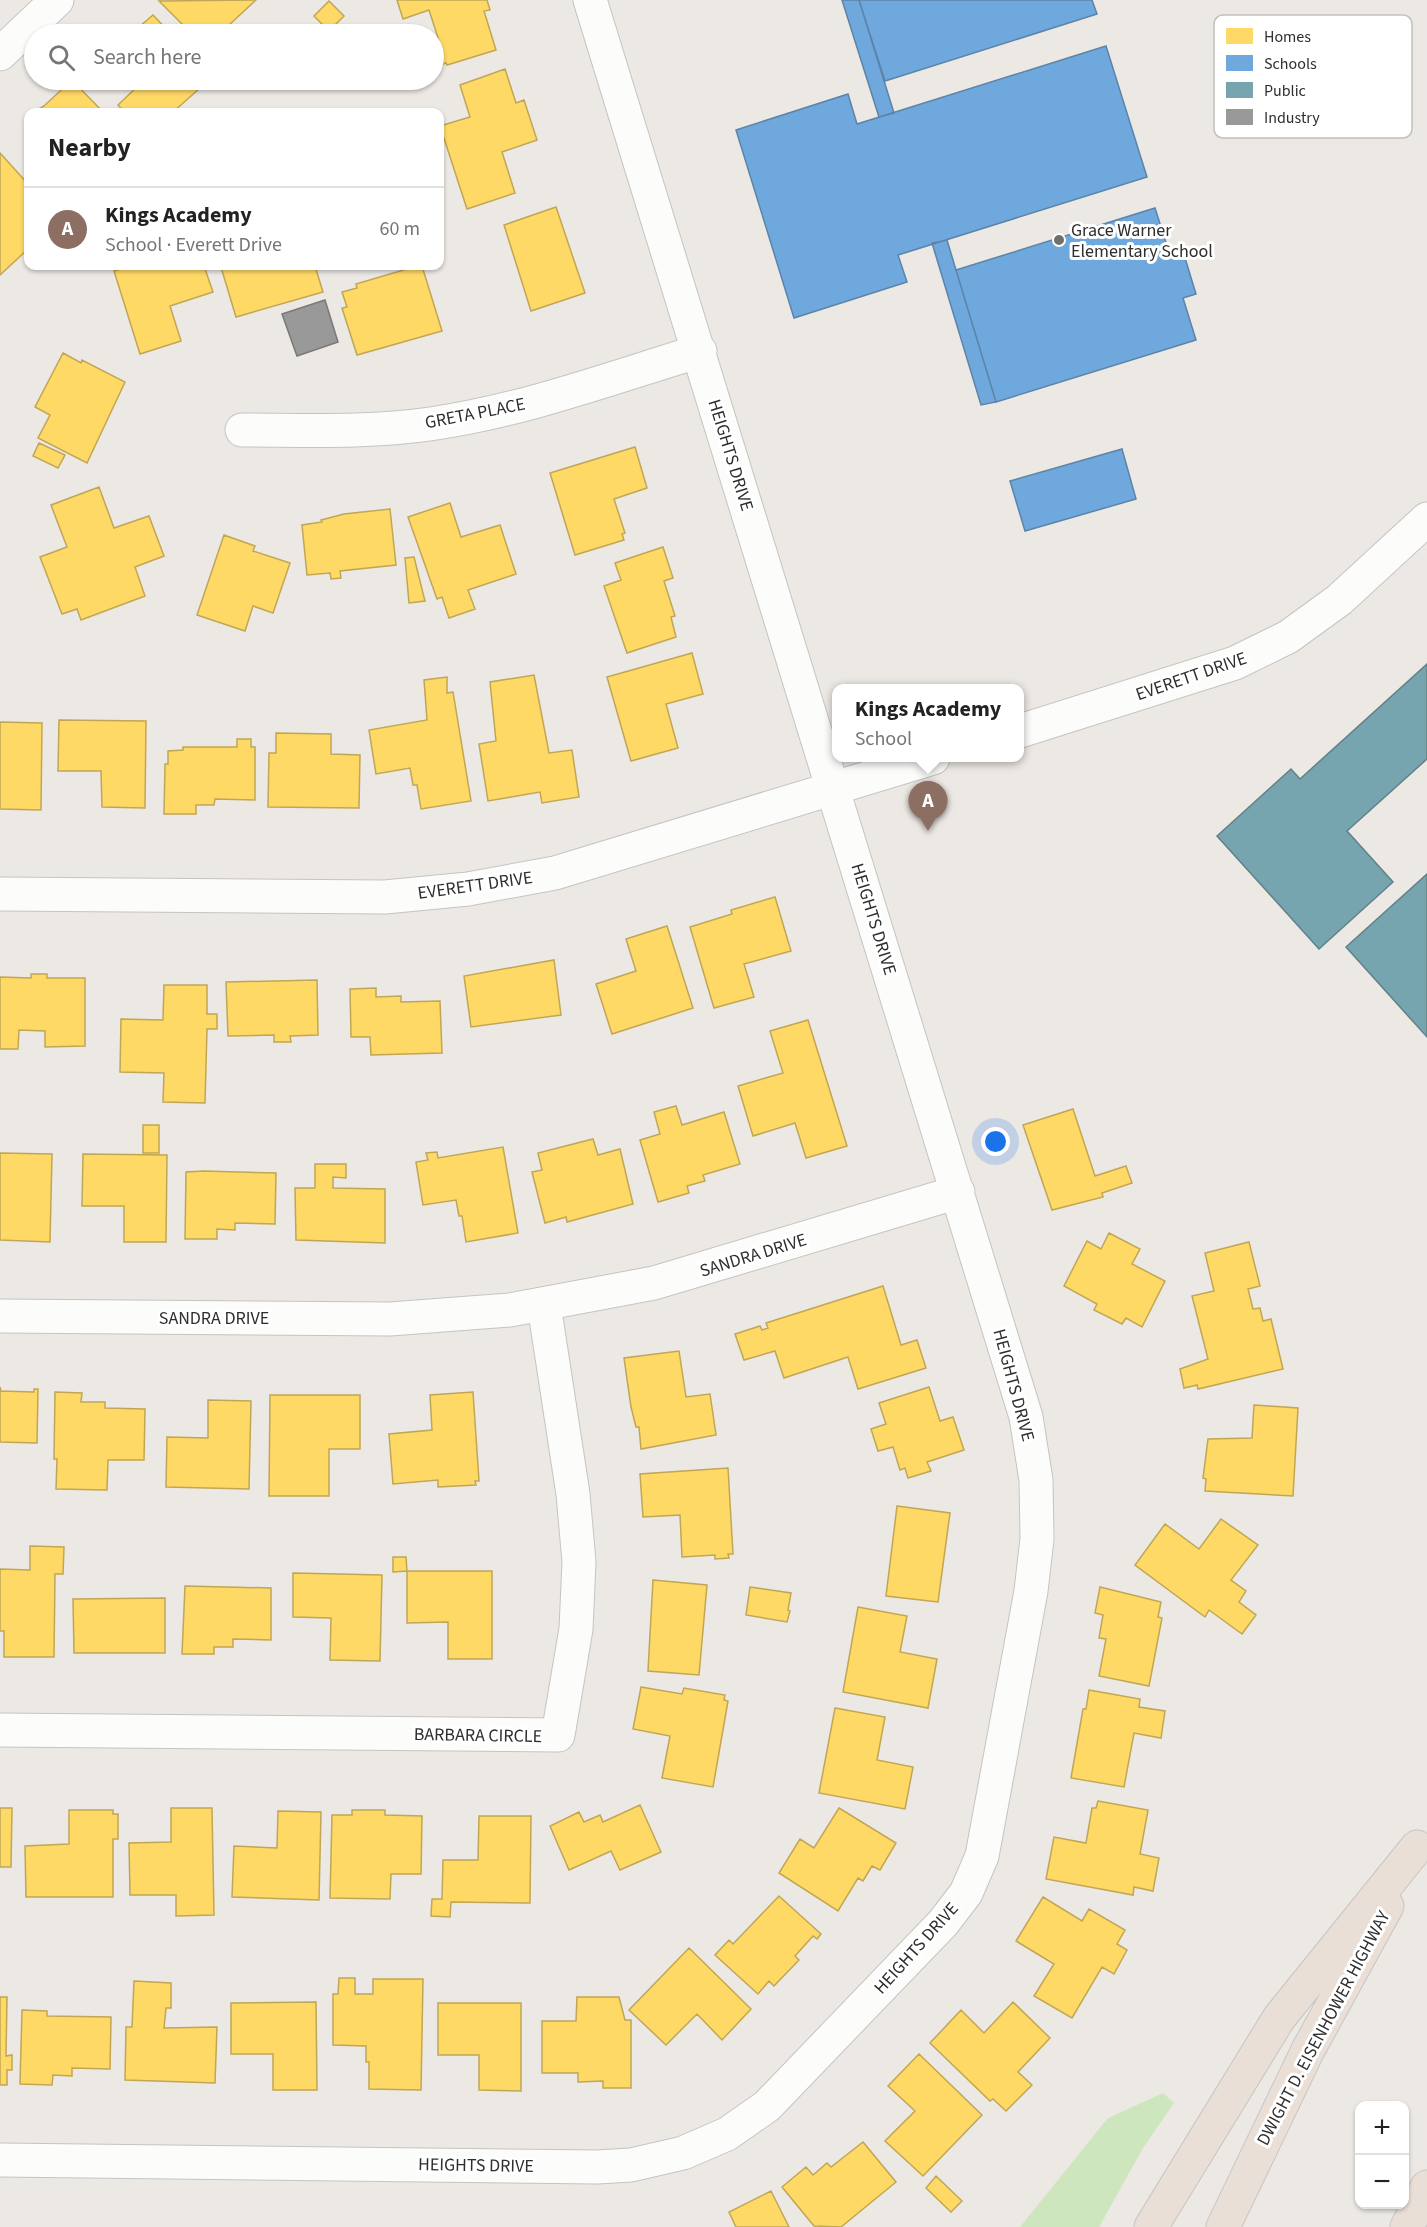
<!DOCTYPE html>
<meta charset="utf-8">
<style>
body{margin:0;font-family:"Source Sans 3",sans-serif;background:#f6f6f6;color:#222}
.controls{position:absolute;right:18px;bottom:18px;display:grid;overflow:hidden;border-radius:12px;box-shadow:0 2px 4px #0004}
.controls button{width:54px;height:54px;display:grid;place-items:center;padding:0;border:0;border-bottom:2px solid #e0e0e0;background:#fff;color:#222;font:30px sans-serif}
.you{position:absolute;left:996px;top:1142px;width:21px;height:21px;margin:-15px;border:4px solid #fff;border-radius:50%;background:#1a73e8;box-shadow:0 0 0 9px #1a73e833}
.badge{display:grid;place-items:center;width:39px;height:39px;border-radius:50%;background:#0f766e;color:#fff;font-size:20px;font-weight:700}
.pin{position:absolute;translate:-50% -50px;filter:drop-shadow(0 2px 3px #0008)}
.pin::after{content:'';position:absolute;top:32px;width:21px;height:18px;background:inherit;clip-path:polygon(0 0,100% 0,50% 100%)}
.popup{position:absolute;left:832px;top:684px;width:192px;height:78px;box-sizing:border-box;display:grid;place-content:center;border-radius:12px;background:#fff;filter:drop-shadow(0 2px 4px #0005);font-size:20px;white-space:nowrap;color:#767676}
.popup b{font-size:22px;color:#222}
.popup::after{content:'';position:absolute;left:50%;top:100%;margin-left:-12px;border:12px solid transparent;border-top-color:#fff}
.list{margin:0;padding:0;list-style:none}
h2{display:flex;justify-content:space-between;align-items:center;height:78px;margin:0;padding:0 24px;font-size:26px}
h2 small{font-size:20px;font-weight:400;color:#767676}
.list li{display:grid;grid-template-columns:39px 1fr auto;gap:18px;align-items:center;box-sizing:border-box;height:84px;padding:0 24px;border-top:2px solid #e0e0e0}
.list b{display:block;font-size:22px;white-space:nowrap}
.list p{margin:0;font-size:20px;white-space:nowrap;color:#767676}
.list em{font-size:20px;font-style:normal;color:#767676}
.icon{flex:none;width:33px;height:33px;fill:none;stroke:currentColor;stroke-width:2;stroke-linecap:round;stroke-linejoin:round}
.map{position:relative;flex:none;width:1427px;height:2227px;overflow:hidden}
.search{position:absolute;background:#fff;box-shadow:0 2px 4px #0004;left:24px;top:24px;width:420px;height:66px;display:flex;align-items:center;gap:15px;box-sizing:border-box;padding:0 21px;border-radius:33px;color:#767676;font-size:22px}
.panel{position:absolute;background:#fff;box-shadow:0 2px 4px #0004;left:24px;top:108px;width:420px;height:162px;border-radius:12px}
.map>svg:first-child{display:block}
.green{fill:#cee6be}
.homes{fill:#ffd966;stroke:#c0a655;stroke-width:1.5}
.schools{fill:#6fa8dc;stroke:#5c83a8;stroke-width:1.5}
.public{fill:#76a5af;stroke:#608188;stroke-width:1.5}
.industry{fill:#999;stroke:#797979;stroke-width:1.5}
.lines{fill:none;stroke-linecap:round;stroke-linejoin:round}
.minor-casing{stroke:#c5c4c5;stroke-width:35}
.highway-casing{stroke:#c6c5c4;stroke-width:35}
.minor{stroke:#fcfcfb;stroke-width:33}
.highway{stroke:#eadfd6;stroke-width:33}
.poi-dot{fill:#706f6e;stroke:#fff;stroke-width:2}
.labels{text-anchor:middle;stroke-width:6;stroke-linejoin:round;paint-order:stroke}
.poi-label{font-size:18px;fill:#2e2e2e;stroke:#fff;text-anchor:start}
.street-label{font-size:18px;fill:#2e2e2e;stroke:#fff}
.key{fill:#fff;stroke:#c0c0c0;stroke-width:1.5}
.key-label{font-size:16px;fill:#2e2e2e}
</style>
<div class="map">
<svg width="1427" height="2227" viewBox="0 0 1427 2227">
<rect width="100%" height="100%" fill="#ece8e4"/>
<!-- green -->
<path class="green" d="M1163,2093L1174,2103L1143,2148L1099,2227H1020L1108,2118Z"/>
<!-- homes -->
<path class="homes" d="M256,0L229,25L238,34H192L159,1Z
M397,0H487L490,10L484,11L496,50L447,65L446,63L434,67V46L440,44L429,10L403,19Z
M329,1L344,16L329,31L314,16Z
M153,15L171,34H131Z
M505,69L516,103L524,100L537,140L502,152L515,193L467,209L440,126L470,117L460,85Z
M72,80L103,112H34L44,106Z
M144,80H209L173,112H124L118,105Z
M0,153L28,184V249L0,275Z
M556,207L585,293L531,311L504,225Z
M131,266H204L213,292L170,306L181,341L140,354L114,271Z
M226,266H315L323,292L236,317L221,267Z
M417,266H422L442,331L357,355L342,308L347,307L342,292L357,288L356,284Z
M63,353L81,363L82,360L125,382L87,463L38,438L50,415L35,407Z
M39,443L65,455L58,468L33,456Z
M635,447L647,488L614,499L625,533L622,534L624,540L575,555L550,473Z
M99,487L114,528L149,516L164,556L135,567L145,596L81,620L77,609L62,614L40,557L67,547L51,505Z
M450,503L461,537L500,525L516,574L468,590L475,609L449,618L442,597L437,599L408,517Z
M390,509L396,565L340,571L341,578L331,579L330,573L307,575L302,525L322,522L321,520L344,514Z
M224,535L255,546L253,551L290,563L273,613L253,606L245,631L197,615Z
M663,547L673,578L664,581L675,616L671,617L676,637L627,653L604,586L621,580L615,563Z
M414,557L425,601L409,603L405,558Z
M692,653L703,694L666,704L678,748L631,761L607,677Z
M534,675L549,753L572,750L579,797L542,803L540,792L488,801L479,744L496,741L490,682Z
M447,677V693L453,692L471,801L421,809L417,785H413L410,768L376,774L369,730L427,720L424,680Z
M59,720L146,721L145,808L102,807L101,771H58Z
M0,722L42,723L41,810L0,809Z
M276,733L331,734V754L360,755L359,808L268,807L269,753H276Z
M237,739H251V747H255V800L215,799L214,805H196V814H164L165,764H168V751L183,750V747H237Z
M775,897L791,951L744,964L754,997L714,1008L690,927L732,914L731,910Z
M667,926L693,1008L612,1034L596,984L636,971L626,939Z
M554,960L561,1015L471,1027L464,976Z
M31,974H47V978H85V1046L45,1047V1031L19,1030L18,1049H0V977L31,978Z
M317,980L318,1035L290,1036L291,1042H274V1035L228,1036L226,982Z
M164,985H207V1014H217V1029H207L205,1103L163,1102L164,1073L120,1072L121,1019L163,1020Z
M376,988V997L401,996V1002L440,1001L442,1053L371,1055L370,1037H351L350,989Z
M808,1020L847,1146L806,1158L795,1123L753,1136L738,1086L783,1073L770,1031Z
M676,1106L682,1125L724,1112L740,1164L703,1175L705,1181L687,1186L689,1193L658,1202L640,1140L660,1134L654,1112Z
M1073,1109L1095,1176L1126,1166L1132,1183L1102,1193L1103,1197L1052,1210L1023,1125Z
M143,1125H159V1153H143Z
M593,1139L598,1155L620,1149L633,1204L567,1222L566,1217L545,1223L532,1172L542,1170L538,1153Z
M503,1147L518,1233L466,1242L462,1216H459L456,1200L423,1205L416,1162L428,1160L426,1153L437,1152L438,1158Z
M0,1153L52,1154L50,1242L0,1240Z
M83,1154L167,1155L166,1242H124V1206H82Z
M315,1164H346V1178L333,1177V1188L385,1189V1243L296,1240L295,1188H315Z
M204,1171L276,1173L275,1224L235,1223V1230L217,1229V1239H185L186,1172Z
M1109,1233L1140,1249L1132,1264L1165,1281L1142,1327L1126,1318L1122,1324L1094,1310L1097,1304L1064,1286L1087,1241L1101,1249Z
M1249,1242L1260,1286L1248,1289L1253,1309L1260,1308L1263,1321L1271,1319L1283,1369L1198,1389L1197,1385L1184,1388L1180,1369L1208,1359L1192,1296L1214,1291L1205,1253Z
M883,1286L901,1345L917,1340L926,1368L858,1389L848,1357L784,1378L775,1351L744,1360L735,1334L760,1326L762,1330L768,1328L766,1323Z
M679,1351L686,1397L710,1394L716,1435L641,1449L639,1427H636L631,1407L624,1358Z
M0,1387L1,1391L34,1392V1389H38L37,1443L0,1442Z
M929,1387L940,1421L953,1417L964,1450L927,1462L931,1471L908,1478L905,1468L900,1470L893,1447L878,1451L871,1429L886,1424L879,1403Z
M55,1392L82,1393L81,1402H105V1408L145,1409L144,1460H108L107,1490L56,1489L57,1459H54Z
M473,1392L479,1481H475L476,1485L438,1487V1480L393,1484L389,1434L432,1430L430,1395Z
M270,1395H360V1449H329V1496H269Z
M208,1400L251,1401L249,1489L166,1487L167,1437L208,1438Z
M1254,1405L1298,1408L1293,1496L1205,1491L1206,1479L1203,1478L1208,1439L1252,1438Z
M728,1468L733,1554H728L729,1558L715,1559V1555L682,1557L680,1515L643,1517L640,1474Z
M897,1506L950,1513L938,1602L886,1596Z
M1221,1519L1258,1545L1231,1580L1246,1591L1239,1602L1256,1615L1242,1634L1209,1610L1205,1617L1135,1565L1165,1524L1199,1549Z
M30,1546L64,1547L63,1574H55L54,1657H4V1631H0V1569L30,1570Z
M393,1557H406L407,1571H492V1659H448V1622L407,1623V1571L393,1572Z
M293,1573L382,1575L380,1661L330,1660L331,1618L293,1617Z
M653,1580L707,1585L699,1675L648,1671Z
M185,1586L271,1588V1640L233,1639V1647H214V1654H182Z
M750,1587L791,1593L788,1610L790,1611L787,1622L746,1615Z
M1100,1587L1161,1602L1158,1617L1162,1618L1149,1686L1099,1676L1106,1639L1099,1638L1103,1615L1095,1613Z
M165,1598V1653H74L73,1599Z
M858,1607L907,1616L900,1652L937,1659L928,1708L843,1692Z
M641,1687L682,1694L684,1688L725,1695L724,1700L728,1701L713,1787L662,1778L670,1736L633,1729Z
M1089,1690L1140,1699L1139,1707L1165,1711L1161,1738L1134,1733L1124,1787L1071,1778L1083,1709H1086Z
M835,1708L885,1717L877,1760L913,1767L905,1809L819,1793Z
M1098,1801L1148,1810L1140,1854L1159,1858L1153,1891L1134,1887L1133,1895L1046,1879L1054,1837L1086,1843L1092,1808H1096Z
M640,1805L661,1852L620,1870L611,1851L569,1870L550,1826L579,1812L584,1822L600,1815L603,1822Z
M0,1808H12L11,1867H0Z
M171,1808H212L214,1915L176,1916V1895H130L129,1843L171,1842Z
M839,1808L896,1843L880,1870L872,1866L863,1881L858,1878L838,1911L779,1873L800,1839L814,1848Z
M69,1810H113V1814H118V1839H113V1897H26L25,1846L69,1844Z
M352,1810H385V1815L422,1816L421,1874H391L390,1899L330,1898L332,1815H352Z
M278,1811L321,1812L319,1900L232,1897L234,1846L277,1848Z
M479,1816H531L530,1903L451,1902L450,1917L431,1916L432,1899H442L443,1860H478Z
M779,1896L821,1934L817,1939L813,1936L795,1956L799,1960L774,1986L769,1981L758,1994L715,1955L729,1940L733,1944Z
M1043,1897L1082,1921L1089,1909L1125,1930L1117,1944L1127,1950L1114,1974L1102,1967L1072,2018L1034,1996L1054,1964L1016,1941Z
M689,1948L751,2009L722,2040L697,2014L666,2045L629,2010Z
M339,1978H355V1994H373V1979H423L421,2090L369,2089V2062H366V2046L333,2045V1994H338Z
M134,1981L171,1983V2008H166L164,2028L217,2027L215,2083L125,2080L126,2027H132Z
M0,1997H7L6,2056L12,2055V2070H7V2085H0Z
M577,1997H619L625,2020H631V2088H603V2081L578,2082V2073H542V2021H576Z
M316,2002L317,2090H273V2054H231V2003Z
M1013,2002L1050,2038L1018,2072L1032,2085L1006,2111L993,2099L990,2101L930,2043L961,2010L984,2033Z
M438,2003H521V2091L479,2090V2055H438Z
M22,2010L47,2011V2016L111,2017L110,2069L72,2068V2076L53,2075L52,2085L20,2084Z
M919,2054L982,2115L923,2176L885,2141L915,2111L888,2086Z
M863,2142L896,2182L841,2227L814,2226L782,2187L806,2167L813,2175L827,2163L831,2167Z
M936,2176L962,2201L951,2212L926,2188Z
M771,2191L789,2227H736L729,2212Z"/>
<!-- schools -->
<path class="schools" d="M842,0H859L894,113L879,117Z
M859,0H1092L1097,14L885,81Z
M1106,46L1147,177L898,255L907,282L794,318L736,130L848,94L857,124Z
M1155,208L1169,252L1182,248L1196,294L1183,298L1196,340L996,402L956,270Z
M947,240L956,270L996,402L981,405L932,243Z
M1122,449L1136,499L1025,531L1010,481Z"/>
<!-- public -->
<path class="public" d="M1427,664V759L1347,831L1393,882L1319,949L1217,836L1291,769L1300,779Z
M1427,874V1037L1346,947Z"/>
<!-- industry -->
<path class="industry" d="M325,300L338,342L297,356L282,314Z"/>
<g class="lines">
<defs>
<path id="minor" d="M0,54L57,0
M242,430C305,430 368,433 430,424C522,411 611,378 700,351
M1020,731L1235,663L1288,637L1339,600L1427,519
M0,894L385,897L468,889L555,873L933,758
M0,1316L390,1319L510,1310L654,1283L958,1192
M0,1730L558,1735L576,1629L579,1562L573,1494L544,1305
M0,2160L597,2167L631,2165L683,2153L727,2134L767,2106L943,1923L966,1893L982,1856L1031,1591L1037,1539L1036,1480L1026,1417L590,0"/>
<path id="highway" d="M1151,2227L1279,2018L1417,1847
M1223,2227L1308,2050L1387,1906
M1407,2227L1427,2187"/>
</defs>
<!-- minor casing -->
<use href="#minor" class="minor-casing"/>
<!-- highway casing -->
<use href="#highway" class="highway-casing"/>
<!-- minor -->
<use href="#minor" class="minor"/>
<!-- highway -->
<use href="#highway" class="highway"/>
</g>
<!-- markers -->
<circle class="poi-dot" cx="1059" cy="240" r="6"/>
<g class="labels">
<!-- poi labels -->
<g class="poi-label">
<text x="1071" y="236">Grace Warner<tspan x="1071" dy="21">Elementary School</tspan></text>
</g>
<!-- street labels -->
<g class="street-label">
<text transform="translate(475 413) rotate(-11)" y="6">GRETA PLACE</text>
<text transform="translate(731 455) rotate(73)" y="6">HEIGHTS DRIVE</text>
<text transform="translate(1191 676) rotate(-19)" y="6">EVERETT DRIVE</text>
<text transform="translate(475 885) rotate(-8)" y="6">EVERETT DRIVE</text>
<text transform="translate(874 919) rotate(73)" y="6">HEIGHTS DRIVE</text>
<text transform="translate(753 1255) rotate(-17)" y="6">SANDRA DRIVE</text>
<text x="214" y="1324">SANDRA DRIVE</text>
<text transform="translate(1014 1385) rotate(75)" y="6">HEIGHTS DRIVE</text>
<text transform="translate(478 1735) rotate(1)" y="6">BARBARA CIRCLE</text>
<text transform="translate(916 1948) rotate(-48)" y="6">HEIGHTS DRIVE</text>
<text transform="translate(1323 2028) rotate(-62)" y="6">DWIGHT D. EISENHOWER HIGHWAY</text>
<text transform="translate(476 2165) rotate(1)" y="6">HEIGHTS DRIVE</text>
</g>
</g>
<!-- legend -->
<rect x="1214" y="15" width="198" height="123" rx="9" class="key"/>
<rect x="1226" y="28" width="27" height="16" fill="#ffd966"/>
<rect x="1226" y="55" width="27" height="16" fill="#6fa8dc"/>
<rect x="1226" y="82" width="27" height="16" fill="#76a5af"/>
<rect x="1226" y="109" width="27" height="16" fill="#999"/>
<g class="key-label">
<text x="1264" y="42">Homes</text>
<text x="1264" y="69">Schools</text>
<text x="1264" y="96">Public</text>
<text x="1264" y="123">Industry</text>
</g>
</svg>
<div class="controls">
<button>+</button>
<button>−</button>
</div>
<div class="you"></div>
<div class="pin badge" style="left:928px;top:831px;background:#8d6e63">A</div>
<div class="popup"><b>Kings Academy</b>School</div>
<div class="search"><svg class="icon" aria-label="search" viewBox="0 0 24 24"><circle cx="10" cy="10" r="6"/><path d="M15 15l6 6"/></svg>Search here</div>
<section class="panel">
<h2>Nearby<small></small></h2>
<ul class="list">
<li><span class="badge" style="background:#8d6e63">A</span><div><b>Kings Academy</b><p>School · Everett Drive</p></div><em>60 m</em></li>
</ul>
</section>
</div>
